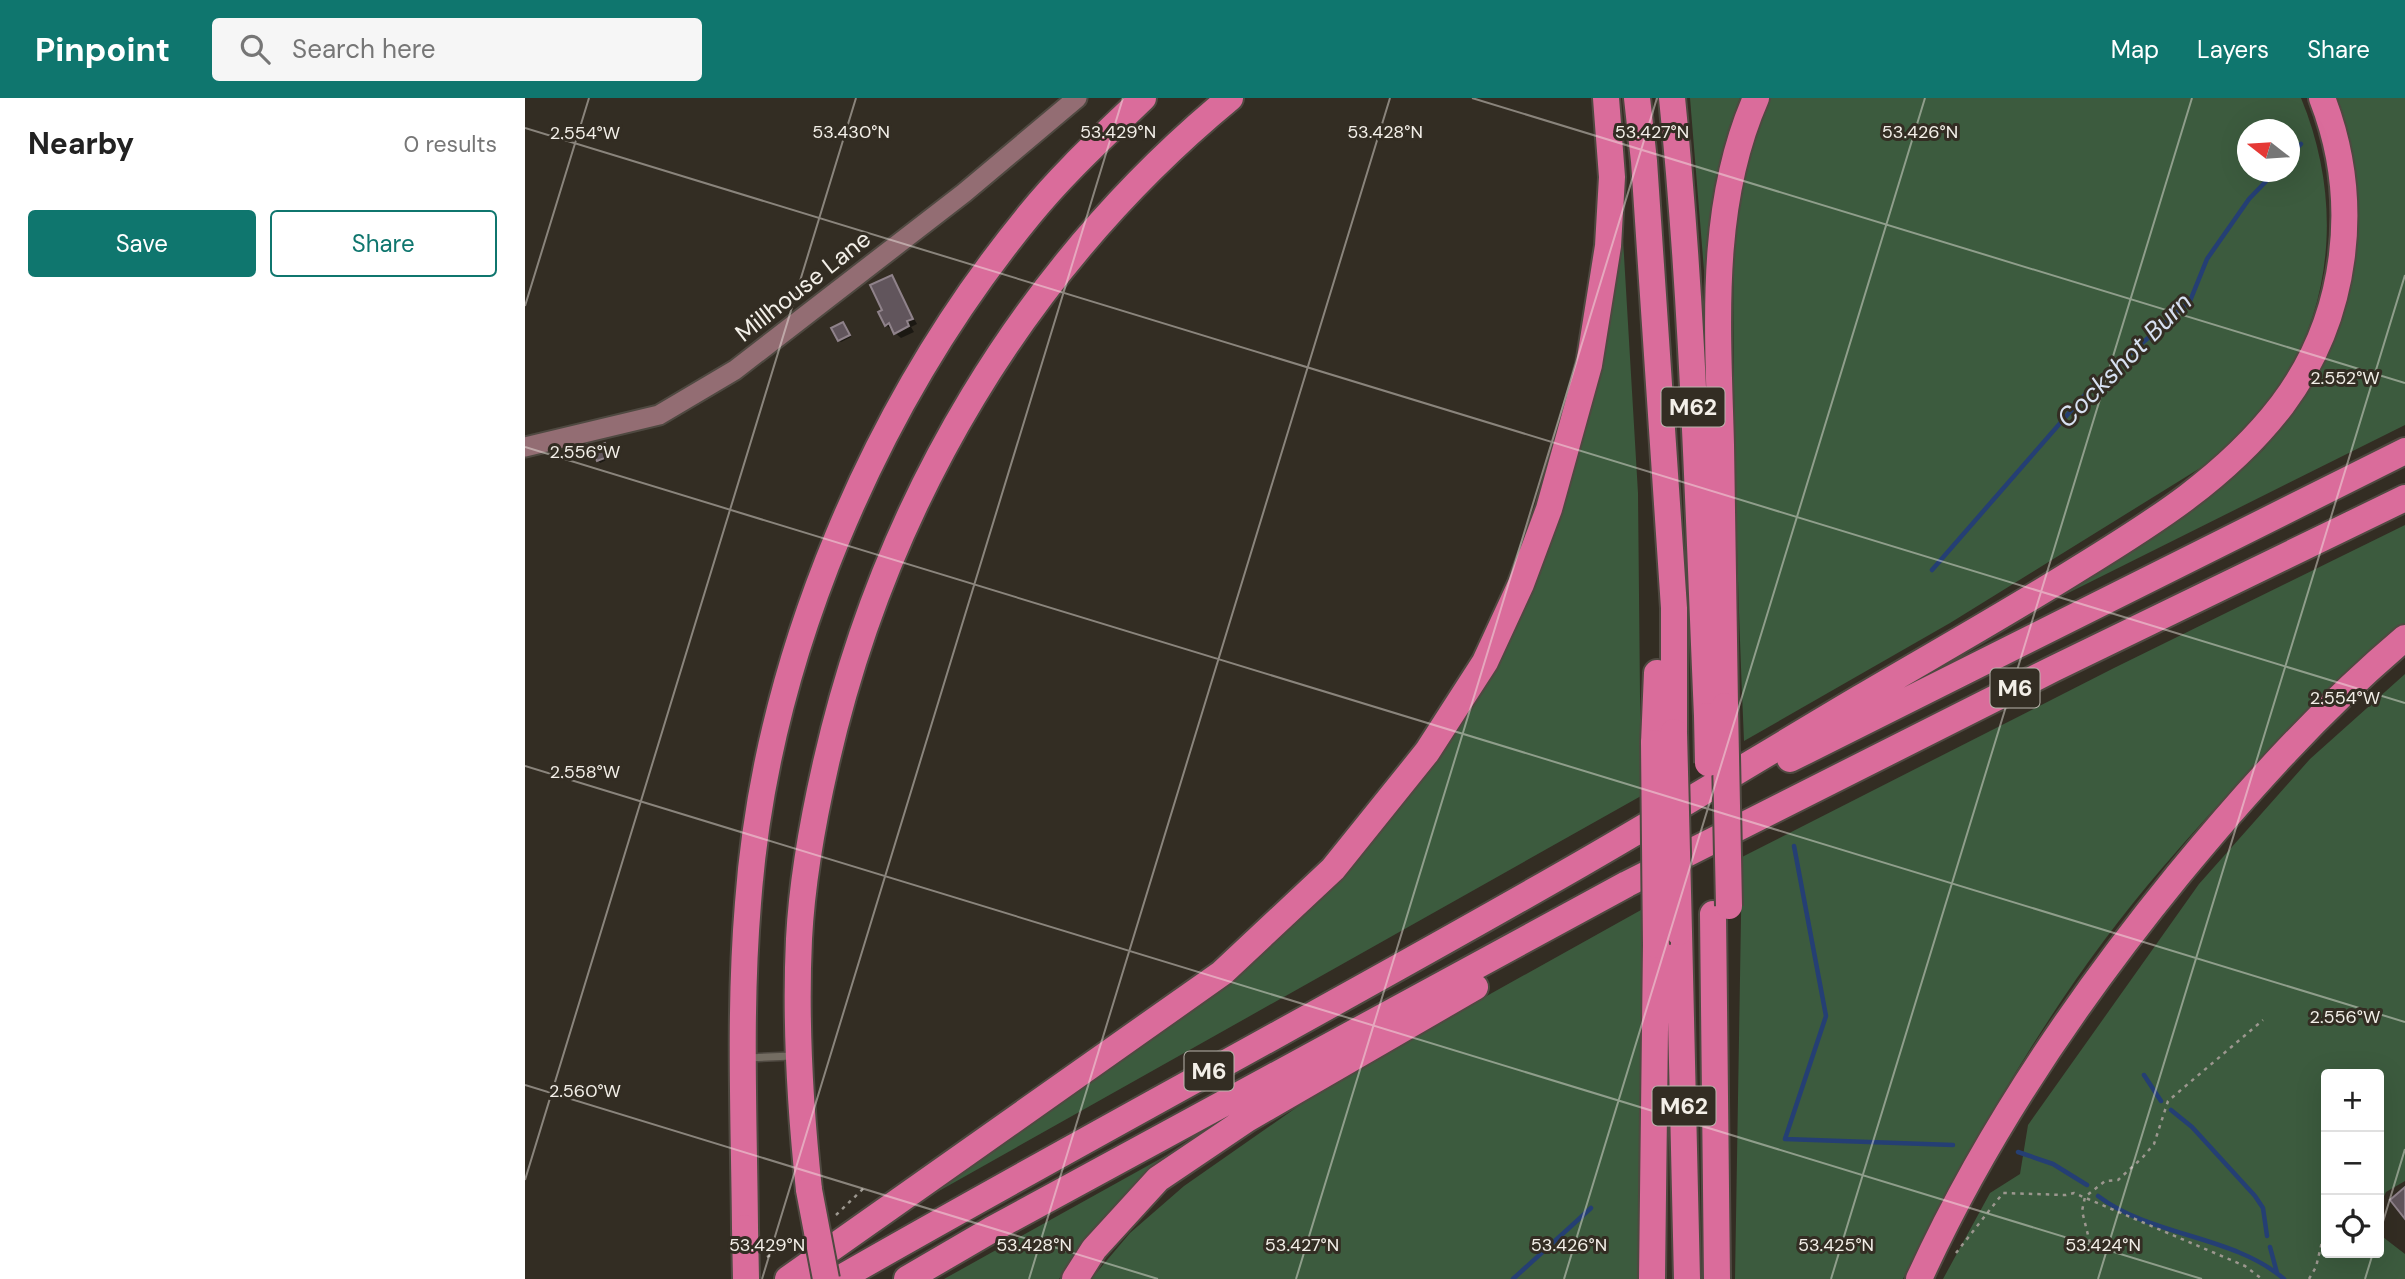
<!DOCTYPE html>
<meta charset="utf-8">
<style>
body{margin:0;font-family:"DM Sans",sans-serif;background:#f6f6f6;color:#222}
.controls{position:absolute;right:21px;bottom:21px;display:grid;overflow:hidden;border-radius:7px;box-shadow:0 7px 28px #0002}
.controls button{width:63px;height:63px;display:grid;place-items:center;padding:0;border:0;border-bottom:2px solid #e0e0e0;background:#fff;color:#222;font:35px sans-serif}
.compass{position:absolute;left:1712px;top:21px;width:63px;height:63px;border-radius:50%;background:#fff;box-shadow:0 7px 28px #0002;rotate:287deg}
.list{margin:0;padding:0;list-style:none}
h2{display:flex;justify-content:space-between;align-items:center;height:91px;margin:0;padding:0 28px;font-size:30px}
h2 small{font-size:23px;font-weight:400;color:#767676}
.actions{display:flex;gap:14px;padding:21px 28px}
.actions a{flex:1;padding:16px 0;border:2px solid #0f766e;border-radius:7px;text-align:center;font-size:24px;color:#0f766e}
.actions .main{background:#0f766e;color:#fff}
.icon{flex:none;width:38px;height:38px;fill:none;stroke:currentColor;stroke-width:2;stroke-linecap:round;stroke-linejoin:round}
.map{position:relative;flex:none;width:1880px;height:1181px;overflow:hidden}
header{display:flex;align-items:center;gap:42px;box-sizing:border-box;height:98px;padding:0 35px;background:#0f766e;color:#fff}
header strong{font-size:33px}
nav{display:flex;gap:38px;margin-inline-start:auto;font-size:24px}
.search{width:490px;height:63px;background:#f6f6f6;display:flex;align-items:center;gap:18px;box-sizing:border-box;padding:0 24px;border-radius:7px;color:#767676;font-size:26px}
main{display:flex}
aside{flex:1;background:#fff}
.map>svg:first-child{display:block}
.green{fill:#3c5b3e;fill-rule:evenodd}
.shadow{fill:#0007}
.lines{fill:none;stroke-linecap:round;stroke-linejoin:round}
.stream{stroke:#253f74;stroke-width:4.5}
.building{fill:#61555c;stroke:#8f828a;stroke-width:2}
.lane-casing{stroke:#4f4941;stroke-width:10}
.secondary-casing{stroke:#4f4941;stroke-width:23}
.highway-casing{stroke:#4f4941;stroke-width:30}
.path{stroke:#9c978f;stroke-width:2.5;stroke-dasharray:3.5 5;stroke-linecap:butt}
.lane{stroke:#746d62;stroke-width:7}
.secondary{stroke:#936d73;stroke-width:19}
.highway{stroke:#da6c9b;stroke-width:26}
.highway-bridge-casing{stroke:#4f4941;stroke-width:30;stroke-linecap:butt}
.highway-bridge{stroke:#da6c9b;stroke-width:26}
.ticks{fill:none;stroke:#f3efe8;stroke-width:2;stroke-opacity:0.45}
.labels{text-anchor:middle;stroke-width:6;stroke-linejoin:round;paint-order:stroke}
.shield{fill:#332d23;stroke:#b9b5ad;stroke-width:2}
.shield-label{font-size:23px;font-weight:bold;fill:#f3efe8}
.street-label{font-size:24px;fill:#f3efe8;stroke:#332d23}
.water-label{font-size:26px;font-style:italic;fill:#d7e0f1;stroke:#332d23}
.ticks-label{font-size:18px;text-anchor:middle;fill:#f3efe8;stroke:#332d23;stroke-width:6;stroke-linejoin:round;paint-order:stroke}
</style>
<header>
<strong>Pinpoint</strong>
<div class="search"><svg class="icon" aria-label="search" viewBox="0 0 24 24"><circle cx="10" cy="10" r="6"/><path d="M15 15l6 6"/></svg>Search here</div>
<nav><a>Map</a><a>Layers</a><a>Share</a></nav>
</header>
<main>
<aside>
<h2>Nearby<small>0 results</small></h2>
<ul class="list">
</ul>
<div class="actions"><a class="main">Save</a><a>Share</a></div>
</aside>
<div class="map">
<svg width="1880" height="1181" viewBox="0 0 1880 1181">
<rect width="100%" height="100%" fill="#332d23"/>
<!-- green -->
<path class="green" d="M1165,0H1215C1190,64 1186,129 1181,197Z
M1246,0H1776C1821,109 1808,229 1731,321C1720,335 1706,347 1693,359L1425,525L1219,643C1214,526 1210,409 1209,292C1209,199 1200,84 1246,0ZM1722,32H1764V74H1722Z
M1804,0H1880V327L1495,519L1698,389L1739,351L1788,284L1811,233Z
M1095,90L1113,395L1116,698L357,1125L784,807L998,502Z
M1880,427V525C1795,602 1712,682 1638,769C1532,892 1450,1036 1378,1181H1210L1217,759L1589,570Z
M1880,576V1083L1861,1094L1854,1109V976H1801V1155H1854V1136L1880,1156V1181H1418L1465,1095L1495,1076L1503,1027L1674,786L1785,661Z
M1116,812L1118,1050L1113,1181H566L605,1135L659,1088L785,1000L872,948Z
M642,1057L602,1095L534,1181H419Z"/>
<!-- shadow -->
<path class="shadow" d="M366,179L392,226L386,229L389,234L376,240L361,227L360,213Z
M318,226L326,239L316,244L314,242Z
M80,347L86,360L75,365L73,362Z"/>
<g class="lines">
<!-- stream -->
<path class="stream" d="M1764,58L1776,46
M1407,472L1565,291L1665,203L1682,161L1724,101L1750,74
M1269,748L1301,918L1260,1041L1428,1047
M1619,977L1636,1003
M1646,1012L1667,1029L1730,1098L1738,1110L1742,1138
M1493,1054L1528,1066L1562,1087
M1573,1098C1627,1139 1708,1137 1759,1181
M1745,1149L1752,1175
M988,1181L1066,1110"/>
</g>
<!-- building -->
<path class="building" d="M367,177L388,221L382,223L384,228L369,236L364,225L360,228L353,214L357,212L345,187Z
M318,224L325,237L313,243L306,230Z
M80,345L85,358L72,363L67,351Z
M1880,1089V1121L1865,1102Z"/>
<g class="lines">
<defs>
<path id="lane" d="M223,960L267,958"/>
<path id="secondary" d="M0,349L134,317L210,272L439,95L552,0"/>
<path id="highway" d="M1112,0L1119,63L1149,510V634
M1147,0C1168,205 1173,412 1182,618
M1200,608C1199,521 1198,434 1196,347C1193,231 1183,109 1231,0
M1129,645L1132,575
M1265,661L1880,353
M1188,816L1192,1181
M1154,834L1162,1181
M284,1092C275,1008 270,925 274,841C277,782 288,722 301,665C360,405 499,170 705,0
M220,1130C219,1022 214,913 223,805C241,560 349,306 505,116C539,74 579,38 618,0
M263,1181L697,875L808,771L902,654L960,564L996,486L1024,411L1064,267L1083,148L1087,79L1081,0
M314,1181C560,1040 811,907 1056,766C1150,712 1242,655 1335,600C1408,557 1481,516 1553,471C1628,425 1702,379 1757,307C1823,219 1837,103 1797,0
M382,1181L466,1132L1102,786L1528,571L1880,400
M550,1181L569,1151L633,1081L722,1021L950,889
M1127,1181L1131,847
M1394,1181C1461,1034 1552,901 1653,777C1723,692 1796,611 1880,540"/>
</defs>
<!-- lane casing -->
<use href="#lane" class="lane-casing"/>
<!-- secondary casing -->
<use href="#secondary" class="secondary-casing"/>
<!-- highway casing -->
<use href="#highway" class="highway-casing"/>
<!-- path -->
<path class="path" d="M311,1117L341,1088
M1567,1153L1557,1113L1560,1099L1580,1083L1593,1082L1618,1059L1629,1046L1643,1003L1738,922
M1431,1155L1478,1095L1541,1097L1549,1095L1720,1168L1737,1181
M242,1159L273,1141
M1784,1181L1791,1169L1801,1127"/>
<!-- lane -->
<use href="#lane" class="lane"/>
<!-- secondary -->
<use href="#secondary" class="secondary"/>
<!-- highway -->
<use href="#highway" class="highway"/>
<defs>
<path id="highway-bridge" d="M1200,608L1204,808
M1182,618L1183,665
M1149,634L1154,834
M1129,645L1131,847
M284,1092L301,1181
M220,1130L221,1181"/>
</defs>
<!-- highway-bridge casing -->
<use href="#highway-bridge" class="highway-bridge-casing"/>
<!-- highway-bridge -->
<use href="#highway-bridge" class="highway-bridge"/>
</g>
<!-- ticks -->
<path class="ticks" d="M947,0L1880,285M0,30L1880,605M0,208L64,0M0,349L1880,924M0,668L1677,1181M0,987L633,1181M0,1082L331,0M1854,1137L1880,1051M237,1181L598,0M504,1181L865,0M771,1181L1132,0M1039,1181L1400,0M1306,1181L1667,0M1573,1181L1880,177M1840,1181L1848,1155"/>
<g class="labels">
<!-- shield labels -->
<g class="shield">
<rect x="1136.5" y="289.5" width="63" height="39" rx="5"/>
<rect x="1465.5" y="570.5" width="49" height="39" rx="5"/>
<rect x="659.5" y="953.5" width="49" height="39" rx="5"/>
<rect x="1127.5" y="988.5" width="63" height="39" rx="5"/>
</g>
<g class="shield-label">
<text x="1168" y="317">M62</text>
<text x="1490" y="598">M6</text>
<text x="684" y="981">M6</text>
<text x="1159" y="1016">M62</text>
</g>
<!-- street labels -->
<g class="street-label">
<text transform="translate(278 188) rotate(-38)" y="8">Millhouse Lane</text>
</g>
<!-- water labels -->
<g class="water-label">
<text transform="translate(1599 262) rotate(-45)" y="9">Cockshot Burn</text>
</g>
</g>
<g class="ticks-label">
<text x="326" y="40">53.430°N</text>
<text x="593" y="40">53.429°N</text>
<text x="860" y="40">53.428°N</text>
<text x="1127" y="40">53.427°N</text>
<text x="1395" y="40">53.426°N</text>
<text x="60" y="41">2.554°W</text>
<text x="1820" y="286">2.552°W</text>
<text x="60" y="360">2.556°W</text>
<text x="1820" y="606">2.554°W</text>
<text x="60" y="680">2.558°W</text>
<text x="1820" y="925">2.556°W</text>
<text x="60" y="999">2.560°W</text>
<text x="242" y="1153">53.429°N</text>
<text x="509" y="1153">53.428°N</text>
<text x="777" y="1153">53.427°N</text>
<text x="1044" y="1153">53.426°N</text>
<text x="1311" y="1153">53.425°N</text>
<text x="1578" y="1153">53.424°N</text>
</g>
</svg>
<div class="controls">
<button>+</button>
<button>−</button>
<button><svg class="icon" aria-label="locate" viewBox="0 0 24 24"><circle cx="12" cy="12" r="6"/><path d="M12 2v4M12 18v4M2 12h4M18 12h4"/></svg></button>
</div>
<svg class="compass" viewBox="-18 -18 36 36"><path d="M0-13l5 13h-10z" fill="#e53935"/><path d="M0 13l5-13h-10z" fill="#767676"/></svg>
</div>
</main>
